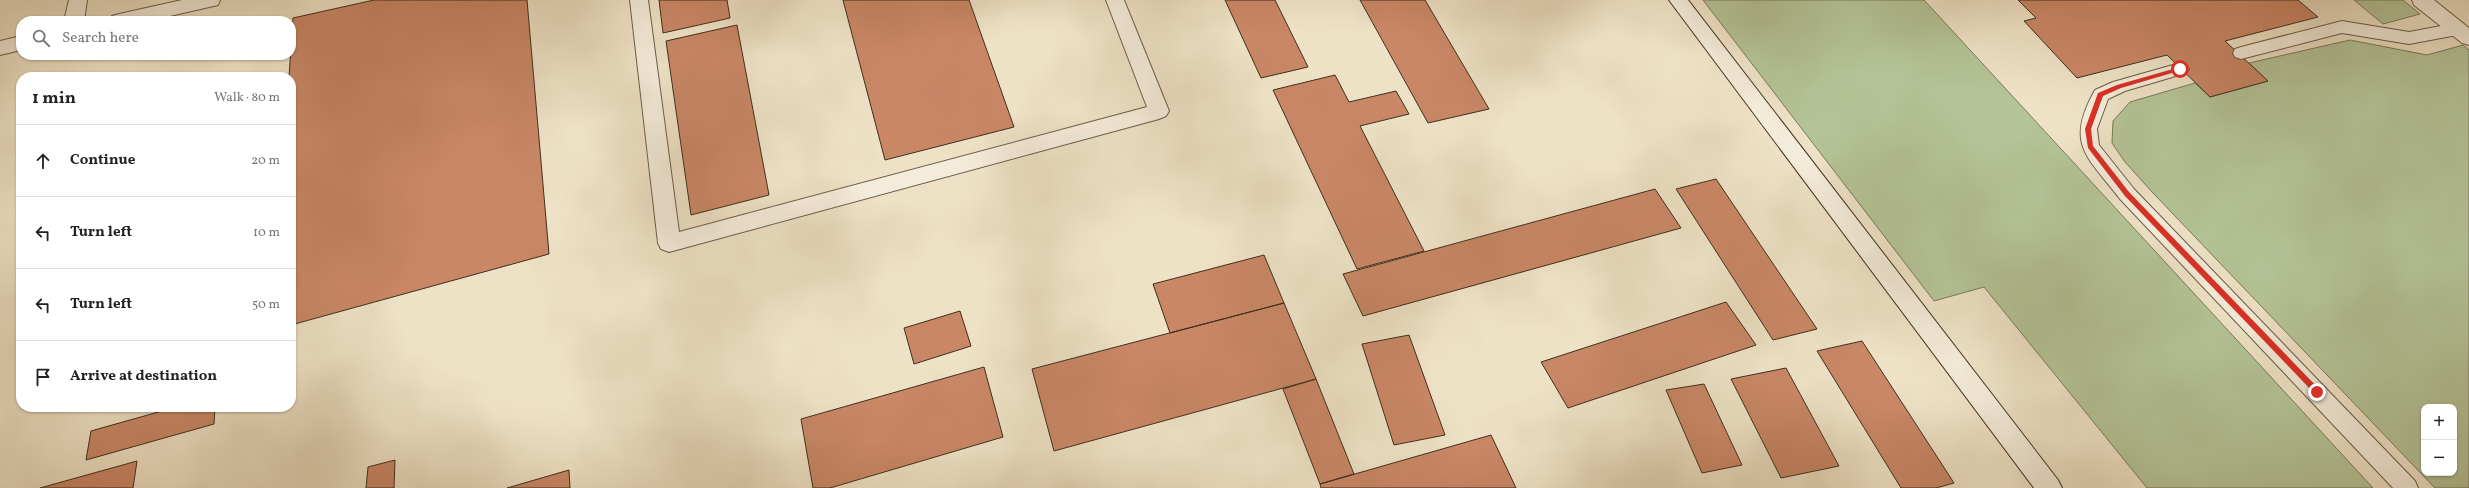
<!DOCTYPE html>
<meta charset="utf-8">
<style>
body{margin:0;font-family:Vollkorn,serif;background:#f2f2f2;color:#222}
.controls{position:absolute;right:12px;bottom:12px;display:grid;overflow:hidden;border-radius:8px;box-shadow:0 1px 3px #0004}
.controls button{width:36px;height:36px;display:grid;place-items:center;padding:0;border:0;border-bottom:1px solid #e0e0e0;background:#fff;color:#222;font:20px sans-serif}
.stop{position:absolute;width:12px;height:12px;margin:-9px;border:3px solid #d93025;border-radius:50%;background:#fff}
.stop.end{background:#d93025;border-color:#fff;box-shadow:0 1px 4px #0008}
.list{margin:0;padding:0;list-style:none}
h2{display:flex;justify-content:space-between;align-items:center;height:52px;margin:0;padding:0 16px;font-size:17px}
h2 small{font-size:13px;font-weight:400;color:#767676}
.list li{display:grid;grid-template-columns:26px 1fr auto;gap:12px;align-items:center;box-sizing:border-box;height:72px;padding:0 16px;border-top:1px solid #e0e0e0}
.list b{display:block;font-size:15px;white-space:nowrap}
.list em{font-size:13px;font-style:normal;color:#767676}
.icon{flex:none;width:22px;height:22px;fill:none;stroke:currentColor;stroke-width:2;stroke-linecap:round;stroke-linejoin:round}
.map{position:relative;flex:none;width:2469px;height:488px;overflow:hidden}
.search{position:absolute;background:#fff;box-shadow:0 1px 3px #0004;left:16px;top:16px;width:280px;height:44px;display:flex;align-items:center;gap:10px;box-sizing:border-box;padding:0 14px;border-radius:16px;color:#767676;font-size:15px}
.panel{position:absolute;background:#fff;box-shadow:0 1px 3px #0004;left:16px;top:72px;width:280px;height:340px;border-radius:16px}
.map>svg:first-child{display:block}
.green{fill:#b4c498;stroke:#797a5b;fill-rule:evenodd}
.building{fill:#c98766;stroke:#3e2f1e}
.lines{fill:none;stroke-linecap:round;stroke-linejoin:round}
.lane-casing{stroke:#6a5c48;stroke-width:2}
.street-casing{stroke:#6a5c48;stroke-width:2}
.secondary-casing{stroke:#3e2f1e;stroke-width:2}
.lane{fill:#f4ecda;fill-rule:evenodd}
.street{fill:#f4ecda;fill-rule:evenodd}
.secondary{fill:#f4ecda;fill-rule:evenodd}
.route{fill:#d93025}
</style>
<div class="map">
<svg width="2469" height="488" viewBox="0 0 2469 488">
<rect width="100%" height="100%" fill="#eee2c6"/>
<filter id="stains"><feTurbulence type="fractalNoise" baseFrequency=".005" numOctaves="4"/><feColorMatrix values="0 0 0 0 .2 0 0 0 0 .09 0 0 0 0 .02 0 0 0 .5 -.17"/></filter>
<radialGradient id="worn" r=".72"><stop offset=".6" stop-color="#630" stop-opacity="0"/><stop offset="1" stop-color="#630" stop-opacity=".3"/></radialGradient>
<!-- green -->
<path class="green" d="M1703,0H1924L2373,488H2147L1984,287L1934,301Z
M2354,0H2403L2420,14L2383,24Z
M2350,40L2427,55L2463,45L2469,50V488H2435L2153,193L2125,162L2112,143L2113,121L2130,102L2195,83L2210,97L2268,81L2249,63ZM2424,407H2454V473H2424Z"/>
<!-- building -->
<path class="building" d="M374,0H527L549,254L291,325V77H289L293,18Z
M659,0H727L730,18L663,33Z
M843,0H969L1014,127L885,160Z
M1225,0H1275L1308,67L1261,78Z
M1360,0H1425L1489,109L1428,123Z
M2018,0H2298L2318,17L2225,41L2268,81L2210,97L2167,55L2077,78L2024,21L2036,18Z
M737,25L769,195L691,215L666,41Z
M1335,75L1349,102L1396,91L1409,114L1360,126L1424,251L1357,269L1273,90Z
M1716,179L1817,329L1773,340L1676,189Z
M1655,189L1681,228L1363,316L1343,274Z
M1264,255L1284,303L1170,333L1153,284Z
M1726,302L1756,345L1568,408L1541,362Z
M1284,303L1316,379L1054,451L1032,369Z
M960,311L971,346L914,364L904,328Z
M1409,335L1445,435L1394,445L1362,344Z
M1862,341L1954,483L1936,488H1901L1817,351Z
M984,367L1003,437L830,488H813L801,419Z
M1786,368L1839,466L1781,478L1731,379Z
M1316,379L1354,474L1320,484L1283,389Z
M1704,384L1742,465L1702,473L1666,390Z
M176,407H215L214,424L86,460L91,431Z
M1491,435L1516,488H1321L1320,484Z
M395,460L394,488H366L368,467Z
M137,461L133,488H40Z
M569,470L570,488H507Z"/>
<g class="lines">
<defs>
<path id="lane" d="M2342,21L2409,32L2457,23L2463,25L2465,29L2463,33L2457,35L2409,44L2342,33L2241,59L2235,57L2233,53L2235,49L2241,47Z
M2180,63L2186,65L2189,69L2186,73L2125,91L2108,99L2097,129L2099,145L2134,189L2415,481L2418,488H2393L2120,199C2088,157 2064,145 2095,90L2113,82Z"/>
<path id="street" d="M69,0H87L84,21H64Z
M182,0H220L218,5L148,21H109L112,16L119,14Z
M630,0H648L679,232L1147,107L1106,0H1124L1169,111L1166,116L1159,119L669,252L661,249L658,243Z
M2412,0H2434L2469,28V45L2462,43L2414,5Z
M21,36V50L0,55V41Z"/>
<path id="secondary" d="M1669,0H1688L2058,480L2062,488H2034Z"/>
</defs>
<!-- lane casing -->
<use href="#lane" class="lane-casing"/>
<!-- street casing -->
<use href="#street" class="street-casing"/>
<!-- secondary casing -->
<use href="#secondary" class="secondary-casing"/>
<!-- lane -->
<use href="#lane" class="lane"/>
<!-- street -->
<use href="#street" class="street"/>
<!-- secondary -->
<use href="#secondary" class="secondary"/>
</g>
<!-- route -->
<path class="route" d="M2180,67L2182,70L2121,88L2103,96L2091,129L2093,146L2129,192L2319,389V394H2315L2125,196L2088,148L2085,129L2098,93L2117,85Z"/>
<rect width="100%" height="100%" filter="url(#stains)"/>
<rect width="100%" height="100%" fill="url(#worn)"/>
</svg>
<div class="controls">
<button>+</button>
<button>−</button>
</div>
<div class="stop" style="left:2180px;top:69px"></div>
<div class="stop end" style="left:2317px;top:392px"></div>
<div class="search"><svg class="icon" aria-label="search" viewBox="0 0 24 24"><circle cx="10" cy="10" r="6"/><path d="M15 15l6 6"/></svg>Search here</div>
<section class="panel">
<h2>1 min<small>Walk · 80 m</small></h2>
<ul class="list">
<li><svg class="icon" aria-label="ahead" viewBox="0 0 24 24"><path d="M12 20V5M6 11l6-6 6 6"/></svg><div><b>Continue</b></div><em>20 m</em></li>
<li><svg class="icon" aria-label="left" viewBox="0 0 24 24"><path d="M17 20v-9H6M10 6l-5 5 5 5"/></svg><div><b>Turn left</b></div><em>10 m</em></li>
<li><svg class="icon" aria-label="left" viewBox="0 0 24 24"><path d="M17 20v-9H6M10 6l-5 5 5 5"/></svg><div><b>Turn left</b></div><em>50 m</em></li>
<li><svg class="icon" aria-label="arrive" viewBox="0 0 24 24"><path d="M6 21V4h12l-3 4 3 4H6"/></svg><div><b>Arrive at destination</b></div></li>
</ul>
</section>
</div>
